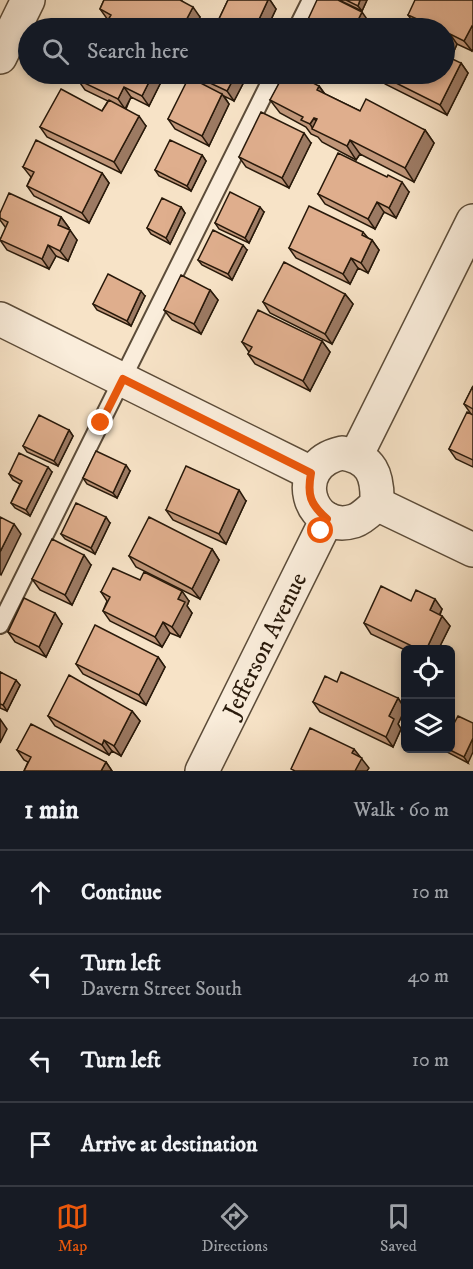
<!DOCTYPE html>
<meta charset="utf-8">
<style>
body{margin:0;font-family:"IM FELL DW Pica",serif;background:#242831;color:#f1f3f6}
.controls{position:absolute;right:18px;bottom:18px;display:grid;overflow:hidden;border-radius:9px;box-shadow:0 3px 9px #0003}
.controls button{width:54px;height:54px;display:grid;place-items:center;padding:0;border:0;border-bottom:2px solid #363941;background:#171b24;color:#f1f3f6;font:30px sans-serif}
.stop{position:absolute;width:18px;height:18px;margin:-14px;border:4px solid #ea580c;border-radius:50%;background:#fff}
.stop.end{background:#ea580c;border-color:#fff;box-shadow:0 2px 6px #0008}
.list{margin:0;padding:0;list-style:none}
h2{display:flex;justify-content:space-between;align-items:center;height:78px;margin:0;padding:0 24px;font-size:26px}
h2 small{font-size:20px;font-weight:400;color:#9ea1a6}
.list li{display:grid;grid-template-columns:39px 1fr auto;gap:18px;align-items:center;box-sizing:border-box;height:84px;padding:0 24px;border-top:2px solid #363941}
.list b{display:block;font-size:22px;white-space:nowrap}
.list p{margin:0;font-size:20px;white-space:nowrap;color:#9ea1a6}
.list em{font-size:20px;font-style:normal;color:#9ea1a6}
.icon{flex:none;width:33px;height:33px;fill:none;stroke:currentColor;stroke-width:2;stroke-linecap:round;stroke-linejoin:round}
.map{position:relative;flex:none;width:473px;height:771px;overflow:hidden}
.search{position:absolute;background:#171b24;box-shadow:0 3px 9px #0003;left:18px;right:18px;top:18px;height:66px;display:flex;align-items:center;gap:15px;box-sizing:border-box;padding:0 21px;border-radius:33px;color:#9ea1a6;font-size:22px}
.sheet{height:414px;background:#171b24}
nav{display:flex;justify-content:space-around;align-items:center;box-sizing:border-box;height:84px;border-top:2px solid #363941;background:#171b24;font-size:16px;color:#9ea1a6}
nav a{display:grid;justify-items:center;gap:3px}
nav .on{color:#ea580c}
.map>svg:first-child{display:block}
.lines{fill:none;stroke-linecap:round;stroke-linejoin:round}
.lane-casing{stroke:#5c4c39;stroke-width:20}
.street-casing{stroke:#5c4c39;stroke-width:36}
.lane{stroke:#faeddb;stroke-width:16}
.street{stroke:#faeddb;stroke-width:33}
.wall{fill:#c09679;stroke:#28190a;stroke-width:1.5}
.shaded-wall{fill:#9c7a63;stroke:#28190a;stroke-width:1.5}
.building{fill:#dfae8d;stroke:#28190a;stroke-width:1.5}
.route{stroke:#ea580c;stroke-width:8}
.labels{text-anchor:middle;stroke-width:6;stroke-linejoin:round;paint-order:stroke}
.street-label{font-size:24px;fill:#28190a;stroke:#faeddb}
</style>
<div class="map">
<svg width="473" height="771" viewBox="0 0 473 771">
<rect width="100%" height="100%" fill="#f7e3c7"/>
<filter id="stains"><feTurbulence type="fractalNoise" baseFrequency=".00333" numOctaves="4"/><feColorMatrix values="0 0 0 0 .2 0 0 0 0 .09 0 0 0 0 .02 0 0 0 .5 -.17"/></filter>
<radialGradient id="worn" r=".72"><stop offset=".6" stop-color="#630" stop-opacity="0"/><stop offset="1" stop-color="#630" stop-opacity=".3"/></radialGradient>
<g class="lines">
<defs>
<path id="lane" d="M297,28L311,0
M0,625L274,74"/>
<g id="street">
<path d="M0,57L28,0"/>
<path d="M0,319L311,473"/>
<path d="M342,453C372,458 378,475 377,504C370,510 363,518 354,521C309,535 287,465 342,453Z"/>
<path d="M356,456L473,221"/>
<path d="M377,504L473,550"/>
<path id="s1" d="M202,771L327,519"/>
</g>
</defs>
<!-- lane casing -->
<use href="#lane" class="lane-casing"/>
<!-- street casing -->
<use href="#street" class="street-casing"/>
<!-- lane -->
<use href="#lane" class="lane"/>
<!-- street -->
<use href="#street" class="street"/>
</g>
<!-- wall -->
<path class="wall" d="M104,0H181L200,17L194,28H108L105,25L108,20L100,9Z
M228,0H270L276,9L267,28H225L219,19Z
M339,0H367L362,11Z
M473,0V49L472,51L457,44L454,51L444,46V28H421L415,25L408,15Z
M461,63L468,73L447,115L385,84L378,74Z
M79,74H165L149,106L131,97L126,109L146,126L121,173L47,137L40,127L102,111L108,101L85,90L78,80L81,75Z
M190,74H248L234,101L224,96L229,104L209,146L175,129L168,119L195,81Z
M319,86L325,94L360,111L425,130L434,143L414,182L360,154L356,160L322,142L318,137L311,134L306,127L280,113L270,100Z
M311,143L289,188L246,167L239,157Z
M202,155L206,161L191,191L159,176L155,170Z
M23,167L102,173L109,183L89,223L34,196L27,186L31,177Z
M409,192L396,218L384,212L375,229L325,204L318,194Z
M181,207L185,213L170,244L151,234L147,228Z
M264,212L249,243L219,229L215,223Z
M0,213L61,217L69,228L68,229L77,240L68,261L56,256L49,269L7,250L0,240L6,228L0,220Z
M363,232L368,238L372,240L379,250L368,273L358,268L350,284L296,258L289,248Z
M247,250L232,280L202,265L198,260Z
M210,290L218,300L201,334L172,320L164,310Z
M345,294L353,304L332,344L270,313L263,302Z
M145,296L131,326L97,310L93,304Z
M322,341L330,352L310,391L255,364L248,354L249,352L242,342Z
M473,386V467L456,459L449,449L471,414L464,404Z
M69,430L73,436L58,466L27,452L23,446Z
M130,471L117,498L87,484L83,478Z
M52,472L30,516L15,508L11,503L20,484L13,480L9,474Z
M246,501L226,544L173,520L166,510Z
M110,523L95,554L65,539L61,534Z
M212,549L219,560L200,599L136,567L129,556Z
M91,565L72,605L40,590L32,579Z
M101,592L189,601L187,606L192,613L180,637L170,633L162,647L110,621L103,611L107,601Z
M411,601L442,609L440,615L442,616L450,626L438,650H405L371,634L364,623Z
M62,624L46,657L15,642L8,632Z
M158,657L165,667L146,705L83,674L76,664Z
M0,672L20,685L7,711L0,708Z
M398,698L405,709L398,724L401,729L393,747L320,712L313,702Z
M132,711L140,721L121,756L112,751L109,755L55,726L48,716Z
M450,731L468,763L447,752L444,748H450Z
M17,750L106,762L112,771H24L28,762L24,760Z"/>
<!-- shaded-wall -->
<path class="shaded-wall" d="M268,0H270L276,9L267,28H255Z
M360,0H367L362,11L358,6Z
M193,7L200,17L194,28H182Z
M362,12L369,22L366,28H354Z
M472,26L473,28V49L472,51L464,41Z
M450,34L457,44L454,51L447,40Z
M461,63L468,73L447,115L440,105Z
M153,74H165L149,106L142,96Z
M236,74H248L234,101L227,91Z
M319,86L328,99L317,90Z
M124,87L131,97L125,109L118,99Z
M222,94L229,104L209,146L202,136Z
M139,116L146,126L121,173L114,162Z
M314,118L323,131L313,129L310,124Z
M425,130L434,143L414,182L405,168Z
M304,133L311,143L289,188L282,178Z
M350,140L360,154L356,160L347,146Z
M202,155L206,161L191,191L187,186Z
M102,173L109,183L89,223L82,213Z
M402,182L409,192L396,218L389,208Z
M377,202L384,212L375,229L368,219Z
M181,207L185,213L170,244L166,238Z
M260,207L264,212L249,243L245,238Z
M61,217L69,228L65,235L58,225Z
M70,230L77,240L68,261L60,251Z
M372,240L379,250L368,273L361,263Z
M48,245L56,256L49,269L42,259Z
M243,245L247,250L232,280L228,274Z
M351,258L358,268L350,284L343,274Z
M210,290L218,300L201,334L194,324Z
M141,291L145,296L131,326L127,321Z
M345,294L353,304L332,344L325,334Z
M322,341L330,352L310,391L303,381Z
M69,430L73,436L58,466L54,461Z
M126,465L130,471L117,498L113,493Z
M48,467L52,472L30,516L26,510Z
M239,490L246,501L226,544L219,534Z
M106,517L110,523L95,554L91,548Z
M14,524L21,534L1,575L0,574V552Z
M212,549L219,560L200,599L192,589Z
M84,555L91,565L72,605L65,595Z
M182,591L189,601L187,606L192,613L180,637L172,627L178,599Z
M435,599L442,609L437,620L430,610Z
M55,613L62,624L46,657L39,647Z
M442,616L450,626L438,650H426Z
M163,622L170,633L162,647L155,637Z
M158,657L165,667L146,705L139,695Z
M16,680L20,685L7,711L3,705Z
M398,698L405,709L398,724L401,729L393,747L386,737L389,716Z
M132,711L140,721L121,756L114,746Z
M0,719L7,729L0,743Z
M473,738V752L468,763L464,757Z
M104,740L112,751L109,755L102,745Z
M354,749L369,768L367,771H355L352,753Z
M106,762L112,771H101Z"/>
<!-- building -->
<path class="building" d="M104,0H180L193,7L182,28H112L105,25L111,15L100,9Z
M228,0H268L255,28H237L219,19Z
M317,0H338L362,12L354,28H304Z
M346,0H360L358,6Z
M415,0H473V27L472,26L464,41L450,34L447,40L444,39V28H421L424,22L408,15Z
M444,55L461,63L440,105L378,74H444Z
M81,74H153L142,96L124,87L118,99L78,80Z
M191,74H236L227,91Z
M284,74H296L319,86L317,90L360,111L366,99L425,130L405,168L350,140L347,146L312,129L317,119L314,118L310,124L301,120L303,117L270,100Z
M189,77L222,94L202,136L168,119Z
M61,89L102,111L109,100L139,116L114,162L40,127Z
M261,112L304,133L282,178L239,157Z
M36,140L102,173L82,213L27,186L34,172L23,167Z
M170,140L202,155L187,186L155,170Z
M338,153L387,177L388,175L402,182L389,208L377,202L368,219L318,194Z
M230,192L260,207L245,238L215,223Z
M9,193L61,217L58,225L70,230L60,251L48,245L42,259L0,240L8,222L0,218V213Z
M162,198L181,207L166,238L147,228Z
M309,206L363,232L362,235L372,240L361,263L351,258L343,274L289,248Z
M213,230L243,245L228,274L198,260Z
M284,262L345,294L325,334L263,302Z
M108,274L141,291L127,321L93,304Z
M181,275L210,290L194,324L164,310Z
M258,310L322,341L303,381L248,354L252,347L242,342Z
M473,386V409L464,404Z
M467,412L473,415V460L449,449Z
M39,415L69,430L54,461L23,446Z
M96,451L126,465L113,493L83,478Z
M19,453L48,467L26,510L11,503L22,481L9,474Z
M186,466L239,490L219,534L166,510Z
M76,503L106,517L91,548L61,534Z
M0,517L14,524L0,552Z
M149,517L212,549L192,589L129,556Z
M52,539L84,555L65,595L32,579Z
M113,568L140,580L144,572L182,591L178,599L185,602L172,627L163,622L155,637L103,611L110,597L101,592Z
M381,586L411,601L416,590L435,599L430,610L442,616L426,650H420L364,623Z
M24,598L55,613L39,647L8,632Z
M95,625L158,657L139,695L76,664Z
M0,672L16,680L3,705L0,704Z
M341,672L398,698L389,716L394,719L386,737L313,702L325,676L337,682Z
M69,675L132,711L114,746L104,740L102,745L48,716Z
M458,716L473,723V738L464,757L446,748H450V731Z
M31,724L106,762L101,771H24L31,757L17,750Z
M310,728L354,749L352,753L362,758L355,771H295L291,769Z"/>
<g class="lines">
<!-- route -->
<path class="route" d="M101,423L123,379L311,473C307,495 310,504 327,519L321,531"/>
</g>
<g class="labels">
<!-- street labels -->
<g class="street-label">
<text dy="8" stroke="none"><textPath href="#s1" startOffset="141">Jefferson Avenue</textPath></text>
</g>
</g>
<rect width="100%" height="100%" filter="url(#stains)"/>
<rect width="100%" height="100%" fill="url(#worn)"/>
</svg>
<div class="controls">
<button><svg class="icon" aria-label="locate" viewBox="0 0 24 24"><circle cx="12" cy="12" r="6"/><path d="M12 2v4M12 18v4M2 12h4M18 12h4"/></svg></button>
<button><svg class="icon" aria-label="layers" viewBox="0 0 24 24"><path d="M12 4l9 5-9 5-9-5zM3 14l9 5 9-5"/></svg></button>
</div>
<div class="stop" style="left:321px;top:531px"></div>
<div class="stop end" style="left:101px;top:423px"></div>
<div class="search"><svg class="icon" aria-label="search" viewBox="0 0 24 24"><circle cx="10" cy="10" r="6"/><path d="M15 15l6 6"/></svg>Search here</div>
</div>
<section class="sheet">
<h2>1 min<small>Walk · 60 m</small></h2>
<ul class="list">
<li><svg class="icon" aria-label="ahead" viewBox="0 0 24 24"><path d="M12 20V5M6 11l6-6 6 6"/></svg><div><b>Continue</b></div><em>10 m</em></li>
<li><svg class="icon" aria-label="left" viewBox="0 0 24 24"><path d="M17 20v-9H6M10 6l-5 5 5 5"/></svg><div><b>Turn left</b><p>Davern Street South</p></div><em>40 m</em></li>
<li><svg class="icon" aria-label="left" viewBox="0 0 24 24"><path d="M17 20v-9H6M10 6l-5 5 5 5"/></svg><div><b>Turn left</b></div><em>10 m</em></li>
<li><svg class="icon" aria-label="arrive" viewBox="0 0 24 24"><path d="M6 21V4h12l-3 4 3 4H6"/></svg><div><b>Arrive at destination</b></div></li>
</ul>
</section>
<nav>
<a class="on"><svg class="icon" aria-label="map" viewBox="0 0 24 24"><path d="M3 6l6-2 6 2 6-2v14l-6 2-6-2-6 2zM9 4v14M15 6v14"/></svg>Map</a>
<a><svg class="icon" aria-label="directions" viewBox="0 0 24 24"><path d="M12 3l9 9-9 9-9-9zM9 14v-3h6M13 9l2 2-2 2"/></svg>Directions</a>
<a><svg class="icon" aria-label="saved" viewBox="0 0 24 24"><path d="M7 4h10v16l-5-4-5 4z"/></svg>Saved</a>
</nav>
